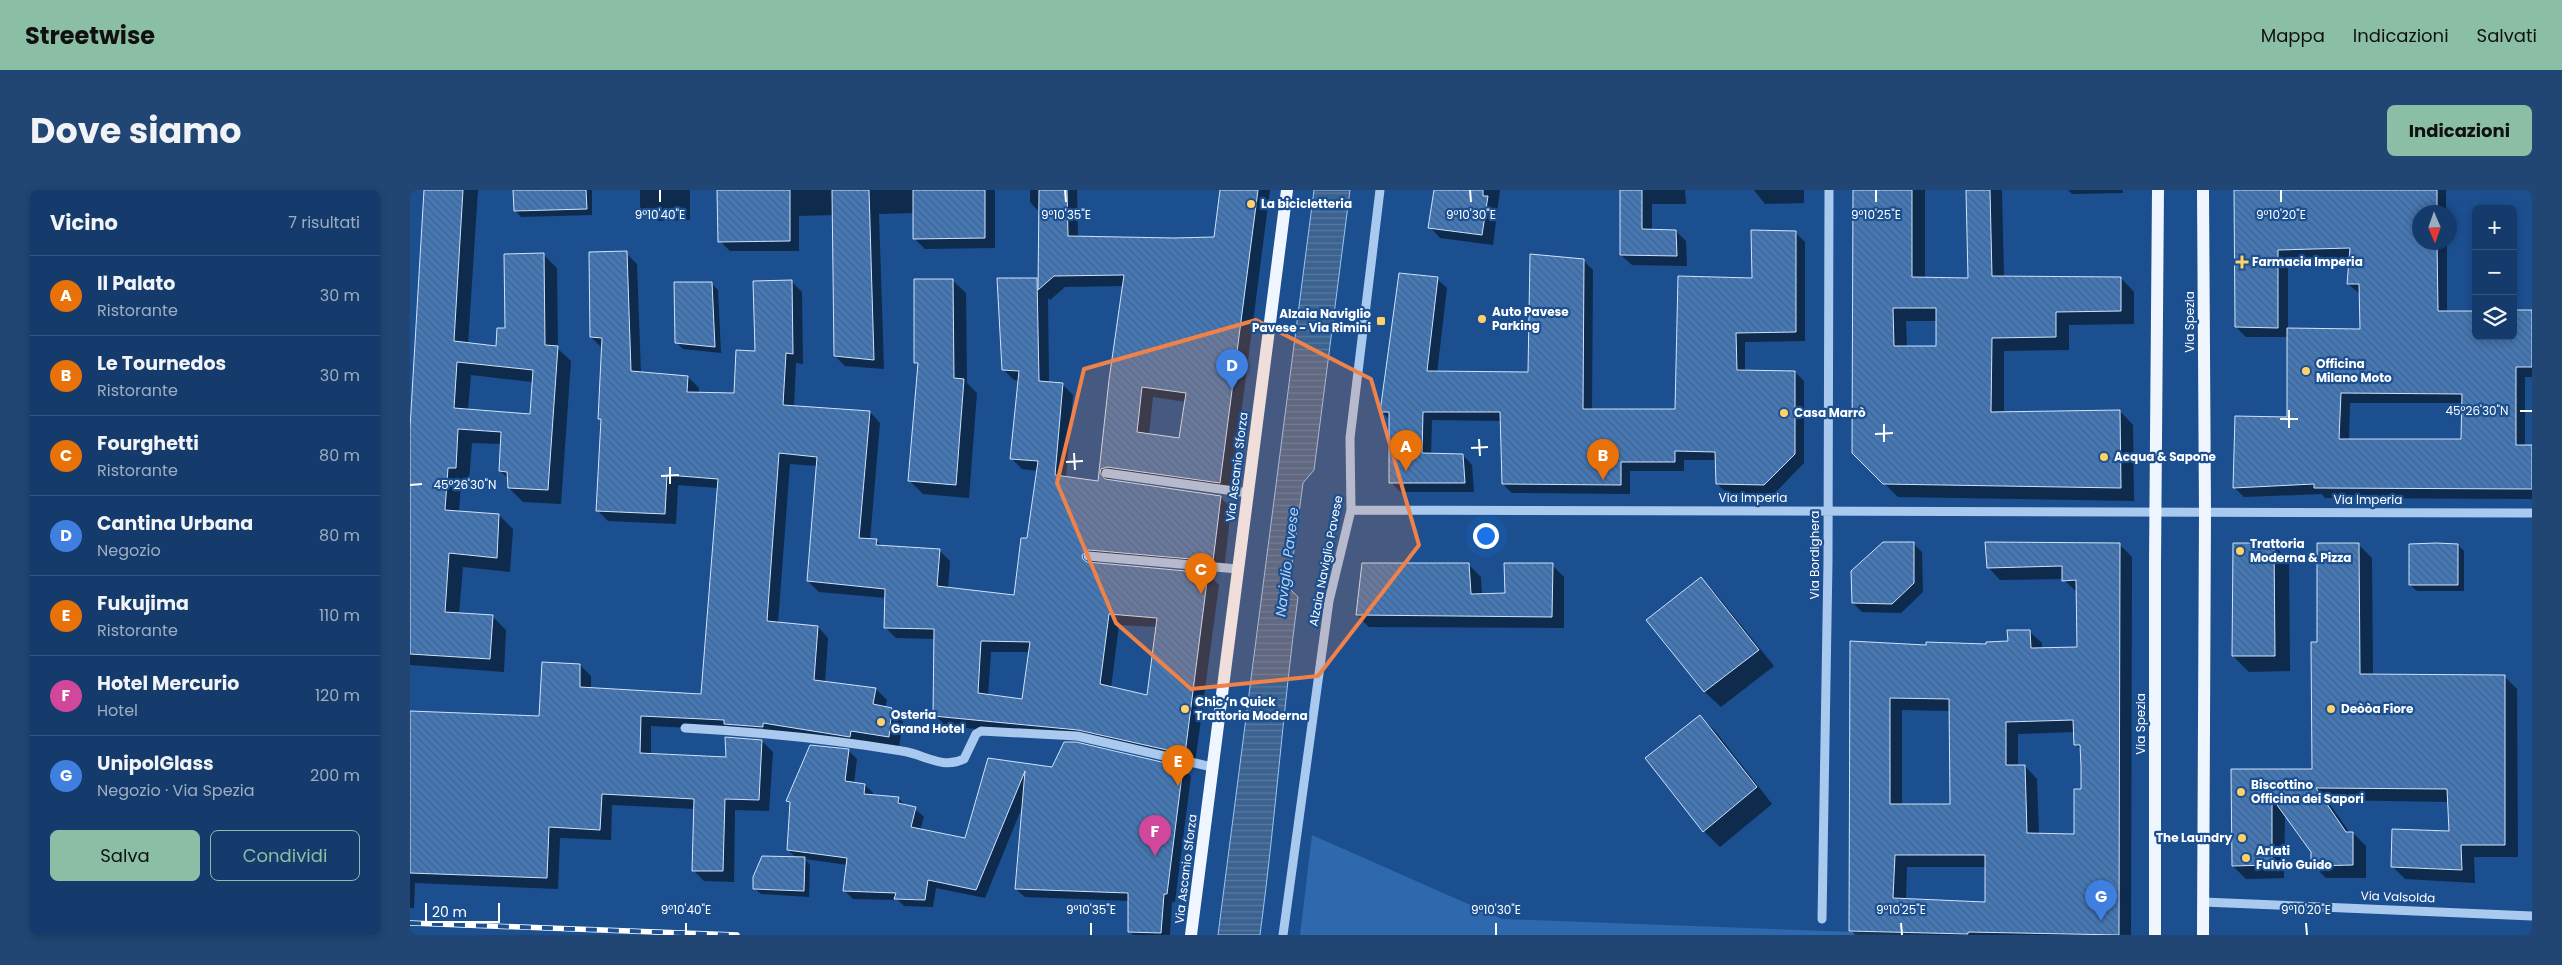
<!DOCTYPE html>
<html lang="it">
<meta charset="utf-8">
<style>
body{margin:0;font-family:Poppins,sans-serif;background:#214673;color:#f1f3f6}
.controls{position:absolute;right:15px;top:15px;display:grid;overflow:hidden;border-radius:8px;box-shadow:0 2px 8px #0003}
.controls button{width:45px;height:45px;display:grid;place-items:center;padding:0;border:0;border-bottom:1px solid #33557e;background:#143b6b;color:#f1f3f6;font:25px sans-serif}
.compass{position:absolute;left:2002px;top:15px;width:45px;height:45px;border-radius:50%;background:#143b6b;box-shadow:0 2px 8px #0003;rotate:178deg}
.scale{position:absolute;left:15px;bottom:12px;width:75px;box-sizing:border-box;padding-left:5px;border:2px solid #fff;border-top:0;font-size:14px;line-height:18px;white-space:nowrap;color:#fff;-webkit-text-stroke:4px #1b4f8f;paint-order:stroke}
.you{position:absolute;left:1075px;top:345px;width:18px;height:18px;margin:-12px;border:4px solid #fff;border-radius:50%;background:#1a73e8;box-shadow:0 0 0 8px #1a73e833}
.badge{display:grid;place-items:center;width:32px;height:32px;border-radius:50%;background:#8abfa5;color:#fff;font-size:16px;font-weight:700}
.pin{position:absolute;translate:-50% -41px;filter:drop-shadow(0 1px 2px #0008)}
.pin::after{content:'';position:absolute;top:26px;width:18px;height:15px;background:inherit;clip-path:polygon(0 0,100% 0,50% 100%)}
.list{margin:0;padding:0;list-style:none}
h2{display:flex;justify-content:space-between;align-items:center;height:65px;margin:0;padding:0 20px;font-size:21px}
h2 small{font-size:16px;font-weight:400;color:#9dadc1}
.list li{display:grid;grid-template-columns:32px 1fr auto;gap:15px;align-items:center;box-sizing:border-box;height:80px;padding:0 20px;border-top:1px solid #33557e}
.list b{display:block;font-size:19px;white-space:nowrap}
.list p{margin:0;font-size:16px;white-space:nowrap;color:#9dadc1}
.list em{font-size:16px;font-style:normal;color:#9dadc1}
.actions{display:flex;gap:10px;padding:15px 20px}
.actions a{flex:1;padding:11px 0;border:1px solid #8abfa5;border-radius:8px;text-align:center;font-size:18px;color:#8abfa5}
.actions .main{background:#8abfa5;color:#111}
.icon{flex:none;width:28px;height:28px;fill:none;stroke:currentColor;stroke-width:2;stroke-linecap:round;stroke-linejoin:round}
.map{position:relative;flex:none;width:2122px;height:745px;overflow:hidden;border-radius:8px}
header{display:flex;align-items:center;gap:30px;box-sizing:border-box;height:70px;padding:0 25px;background:#8abfa5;color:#111}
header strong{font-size:24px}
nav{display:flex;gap:28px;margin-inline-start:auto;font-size:18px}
.intro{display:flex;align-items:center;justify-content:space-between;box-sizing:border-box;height:120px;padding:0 30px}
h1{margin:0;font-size:35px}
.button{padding:12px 22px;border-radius:8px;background:#8abfa5;color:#111;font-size:18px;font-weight:700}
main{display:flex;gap:30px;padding:0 30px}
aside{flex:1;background:#143b6b;border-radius:8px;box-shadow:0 2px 8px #0003}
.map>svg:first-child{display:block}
.grass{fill:#2e69ad}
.water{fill:url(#water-rules);stroke:#9cc4f0}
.shadow{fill:#0007;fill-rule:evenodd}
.building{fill:url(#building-back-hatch);stroke:#cfe3fa;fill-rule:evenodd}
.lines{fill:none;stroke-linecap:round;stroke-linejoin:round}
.minor{stroke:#a9c9ee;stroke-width:9}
.major{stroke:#f0f6ff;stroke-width:12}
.rail-casing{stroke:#fff;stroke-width:5.5}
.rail{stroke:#1b4f8f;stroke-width:4;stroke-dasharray:11;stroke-linecap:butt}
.marked{fill:#ee8249;fill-opacity:0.2;stroke:#ee8249;stroke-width:4;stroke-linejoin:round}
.ticks{fill:none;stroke:#fff;stroke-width:2}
.poi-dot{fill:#ffd166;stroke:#1b4f8f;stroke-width:2}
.labels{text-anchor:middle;stroke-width:4.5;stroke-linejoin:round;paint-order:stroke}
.poi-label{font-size:12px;font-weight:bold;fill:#fff;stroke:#1b4f8f;text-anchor:start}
.street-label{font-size:12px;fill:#fff;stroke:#1b4f8f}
.water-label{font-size:14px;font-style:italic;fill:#b5d3f5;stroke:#1b4f8f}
.ticks-label{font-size:12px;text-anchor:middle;fill:#fff;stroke:#1b4f8f;stroke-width:4.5;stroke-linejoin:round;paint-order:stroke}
</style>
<header>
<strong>Streetwise</strong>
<nav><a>Mappa</a><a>Indicazioni</a><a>Salvati</a></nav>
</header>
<div class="intro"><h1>Dove siamo</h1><a class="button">Indicazioni</a></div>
<main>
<aside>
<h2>Vicino<small>7 risultati</small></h2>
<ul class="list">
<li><span class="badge" style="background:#e8710a">A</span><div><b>Il Palato</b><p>Ristorante</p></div><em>30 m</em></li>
<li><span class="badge" style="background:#e8710a">B</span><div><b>Le Tournedos</b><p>Ristorante</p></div><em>30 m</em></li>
<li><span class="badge" style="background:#e8710a">C</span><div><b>Fourghetti</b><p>Ristorante</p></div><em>80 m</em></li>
<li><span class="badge" style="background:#3f7fe0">D</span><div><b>Cantina Urbana</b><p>Negozio</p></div><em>80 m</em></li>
<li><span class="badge" style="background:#e8710a">E</span><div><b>Fukujima</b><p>Ristorante</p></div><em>110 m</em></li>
<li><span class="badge" style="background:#d1479c">F</span><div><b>Hotel Mercurio</b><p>Hotel</p></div><em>120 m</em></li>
<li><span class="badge" style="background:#3f7fe0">G</span><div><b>UnipolGlass</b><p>Negozio · Via Spezia</p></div><em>200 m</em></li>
</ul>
<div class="actions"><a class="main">Salva</a><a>Condividi</a></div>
</aside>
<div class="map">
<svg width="2122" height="745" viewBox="0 0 2122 745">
<defs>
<pattern id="water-rules" width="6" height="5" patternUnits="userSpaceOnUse" patternTransform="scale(1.25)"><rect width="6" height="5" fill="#3c6290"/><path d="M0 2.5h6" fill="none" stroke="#597aa1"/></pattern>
<pattern id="building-back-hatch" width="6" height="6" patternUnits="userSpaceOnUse" patternTransform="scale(1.25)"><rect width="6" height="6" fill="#4478b7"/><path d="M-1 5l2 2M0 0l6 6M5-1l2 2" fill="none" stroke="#486282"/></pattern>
</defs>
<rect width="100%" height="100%" fill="#1b4f8f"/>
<!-- grass -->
<path class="grass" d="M902,645L1092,729L1528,745H890Z"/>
<!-- water -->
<path class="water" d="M904,0H940L904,280L893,293L879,398L888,407C873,520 865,633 850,745H808Z"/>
<!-- shadow -->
<path class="shadow" d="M15,0H68L58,154L88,157L133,64L147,78L148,159L161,171L151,314L113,312L99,298V289L90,281L91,254L62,253L59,291L51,292L49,322L89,325L103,339L100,382L53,377L49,424L82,426L96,440L94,482L0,475V257ZM61,185L123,192L121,225L58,220Z
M104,0H182V25L111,27L105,20Z
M230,0H280V30L244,31L230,17Z
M308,0H585V58L515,59L504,48V23L469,24L474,179L435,176L425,166L423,25L389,26V61H320L310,51Z
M620,0H667L668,47L802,80L811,0H860L821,303L708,287L698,291L810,307L821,318L814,381L690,370L685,374L798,384L809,395L785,574L680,550L536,536L525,525V449L486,448L475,437L476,408L409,402L398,391L408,276L380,274L368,433L408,437L418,448L415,493L466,499L477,510L475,518L482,520L493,531L489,557L322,540L241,536V565L317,568L352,551L363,562L359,621L325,620L324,692L294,691L283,680L285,619L202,615L201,650L150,648L148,699L5,693L4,718H0V522L130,527L170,475L181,486V498L292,505L308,298L268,295L266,334L198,331L187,320L193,231L190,229L192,158L181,147L216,63L227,74L231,183L278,187L289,198L288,204L325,205L381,91L392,102L393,174L386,173L384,217L460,222L470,233L460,350H466L473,357L529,360L540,371L538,399L605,407L618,349L628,281L612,279L601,268L609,191L604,190L593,179L626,89L629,92L630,23L620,12ZM714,96L700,190L689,292L656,288L663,205L652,194L639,193L638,108L640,110L655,97ZM743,207L776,212L770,249L739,245ZM709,435L747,437L738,506L701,498ZM581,462H619L613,510L578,506Z
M1025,0H1090L1083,55L1030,48L1020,37Z
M1212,0H1275L1276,14H1242V40L1266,41L1276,51L1277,76L1222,75L1211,65Z
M1344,0H1394V13L1355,14Z
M1444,0H1515V89H1559L1558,0H1592L1594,87L1711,88L1724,102V134L1659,135V160L1594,161V223L1710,221L1723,235L1724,311L1488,307L1443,262ZM1496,131H1527L1528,157H1497Z
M1658,0H1713V3L1662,4Z
M1826,0H2036V22H2010V52H2037V122L2066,146H2103L2122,121V187H2115V256H2122V309L1915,308L1912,304L1834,307L1824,297L1878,228L1879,147H1836L1826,137ZM1941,68L1938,94L1950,104L1951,140L1878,139V69ZM1940,213H2053V250H1939Z
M1385,42L1395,52V151L1335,152V182H1385L1394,191V273L1364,304L1317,303L1307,294L1306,270H1274V281H1220V304L1102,303L1093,294L1091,231L1022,230L1021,265H1053L1062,275L1064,302H990L981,292V231L971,221L1027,89L1037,98L1027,183H1119L1174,71L1183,80L1182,221L1266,220L1343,89Z
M542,90L556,103L557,193L567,203L559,308L513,304L499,290L509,176L505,172Z
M302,94L308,100L311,163L273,159L267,153Z
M1503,353L1512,362L1513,402L1491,423L1452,422L1443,413Z
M1709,354L1722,367L1721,745H1445L1441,740V453L1517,456H1577L1599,452L1619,441L1632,453V459L1668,458V403L1653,389L1590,390L1578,377ZM1492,520L1540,521L1541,615H1492ZM1665,542V554L1671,560L1672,600L1665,645H1629L1627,589L1615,576H1608V544ZM1497,677H1576V713L1496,710Z
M1948,354L1962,368L1963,485L2094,486L2107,499L2108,667H2064L2065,693L1995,689L1982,676L2040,642L2039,612L1917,610L1940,643H1943L1956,656V688H1916L1903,675V661L1875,623L1874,688L1836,689L1823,676V580H1903L1908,453Z
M1863,355L1879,370L1880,481L1839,482L1823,466Z
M2048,355L2054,361V401H2007L2000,395Z
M1059,375L1071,387L1072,405L1096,404L1142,375L1154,387V438L959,437L947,425Z
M1291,388L1306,404L1364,476L1311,517L1295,502L1237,431Z
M1290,526L1306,542L1362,614L1310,657L1294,641Z
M438,560L447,569L444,593L455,595L463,603V606L488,608L496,616L505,619L514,627L510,640L556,650L579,570L643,578H772L781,586L765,712H762L760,745H723L719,741L720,711L615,707L606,699L613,615L575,708L526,698L523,717L494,716L488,710L443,709L434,700L438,675L395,669L400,675L399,707L351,704L344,698L387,668L378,660L381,615L377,611Z"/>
<!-- building -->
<path class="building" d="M14,0H53L44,151L86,156L87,138H95L94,64L134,63L135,155L148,156L138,300L98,298L97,282L89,281L91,242L48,239L46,278H38L35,320L89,324L87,368L39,363L35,422L83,425L80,469L0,464V238ZM47,172L123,180L120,224L44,218Z
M103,0H176L177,19L104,21Z
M307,0H380V51L308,52Z
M422,0H459L464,170L424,166Z
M503,0H575V48L503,49Z
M629,0H657L658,46L764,48L804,47L810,0H848L810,293L697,277L691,279L690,283L695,289L811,306L803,371L679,360L672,365L673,369L677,372L798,383L775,564L668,540L523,526L524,439L474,438L475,399L397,391L407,267L369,263L357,431L408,436L404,490L466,498L463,514L482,518L479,547L441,541L440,547L353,533V537L314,534V530L231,526L230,563L316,567L315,547L352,550L349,610L315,609L313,681H282L284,609L192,604L190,640L139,637L137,688L0,683V521L129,526L132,472L170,474V497L291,504L308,289L257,285L255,324L186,321L191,229H188L192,148L180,147L179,62L217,61L221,181L278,186L277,202L324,203L326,160L345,161L343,91L382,90L383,164L376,163L373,215L460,221L449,348L467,349L466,355L530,359L527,396L604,405L611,348H617L628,271L600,269L609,181L592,180L587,88H627L629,191L653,193L645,285L688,291L699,190L714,85L644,86L628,100ZM732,197L776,203L769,248L727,242ZM699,424L747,428L737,505L690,494ZM571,451L620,452L612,509L568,503Z
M1024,0H1073V6H1078L1072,45L1018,38Z
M1210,0H1232V39L1266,40L1267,66L1210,65Z
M1443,0H1502V87L1558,88L1556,0H1580L1582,86L1711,87V121L1646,122V147L1582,148L1581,222L1710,220L1711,298L1473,294L1442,263ZM1483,118H1526V156H1484Z
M1824,0H2027V22H2010V52H2027L2028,121H2066V146H2103V120H2122V177H2106V255H2122V299L1904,298V294L1823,298L1825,226L1877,227V138L1950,139L1949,94H1937L1940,58L1868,60V138L1825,137ZM1931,203L2052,204L2051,249H1929Z
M1341,40L1386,41V142L1326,143L1327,180L1385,181V264L1354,295L1306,294L1305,262L1265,261V272H1211V295L1092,294L1090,222H1013L1012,263L1053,264L1055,293H979V222H970L989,83L1028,87L1017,181L1118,182L1120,64L1174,69L1173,219H1265L1268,86L1342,88Z
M504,89H543L544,188L554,189L546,295L498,291L508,173H504Z
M264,92H302L305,157L265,153Z
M1473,352H1504V393L1482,414L1442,413L1441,381Z
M1575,352L1710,353L1709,745L1558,742V744L1439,741L1440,451L1516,455V452L1576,454V452L1598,451L1597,440H1620L1621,458L1667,457L1666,390L1652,391V376L1577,378ZM1480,508L1539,509L1540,614H1480ZM1663,530L1664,555H1670L1671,576V599H1664V644L1617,643L1615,575H1596V532ZM1485,665H1575V712L1483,708Z
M1823,353H1864L1865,466H1822Z
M1907,353H1949L1950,484L2095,485V655H2051L2052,680L1981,677L1982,639L2039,641L2037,599L1906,598L1936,642H1943V675L1901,676V662L1862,608V675L1822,676L1821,579H1902L1901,452H1907Z
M2026,353L2048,354V395H1999V354Z
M952,373H1059L1061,404L1095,403L1094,373H1143L1142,427L946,425Z
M1291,387L1349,460L1294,502L1236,430Z
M1290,525L1347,597L1293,642L1235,568Z
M654,552H666L773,577L757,704H754L751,743L718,742V703L605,699L615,581L566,700L518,690L515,710L484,709L486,703L433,701L437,668L377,660L380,612L376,611L400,555L439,559L435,591L455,594L454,604L489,607L488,613L506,617L501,637L555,648L578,568L642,577Z
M352,666L395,667L394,701L343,699V687Z"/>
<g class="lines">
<!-- minor -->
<path class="minor" d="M696,283L838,303
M941,320L2122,323
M678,366L828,379
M275,538C349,542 420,549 492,561C514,564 532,580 554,569L566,544L571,541L667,546L802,577
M1793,712L2122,726
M1412,729L1418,372L1419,0
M873,745L919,411L941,320L940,248L970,0"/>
<!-- major -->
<path class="major" d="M781,745L877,0
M1745,745V373L1748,0
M1793,745L1795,323L1793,0"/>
<defs>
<path id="rail" d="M0,733L327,745"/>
</defs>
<!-- rail casing -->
<use href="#rail" class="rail-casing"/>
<!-- rail -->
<use href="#rail" class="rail"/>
</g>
<!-- marked area -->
<path class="marked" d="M846,130L961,189L1009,355L908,486L781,499L706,433L647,293L674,179Z"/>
<!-- ticks -->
<path class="ticks" d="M250,0V12M655,0L656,12M1060,0L1061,12M1466,0V12M1871,0V12M1879,220V238M2110,221H2122M1870,229H1888M1474,234V252M1465,244L1483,243M1069,249L1070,266M1061,258L1078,257M664,263L665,280M656,272L673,271M260,277V294M251,286L269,285M0,295L12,294M276,733V745M681,733V745M1086,733V745M1491,733L1492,745M1896,733L1897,745"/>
<!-- markers -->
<g class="poi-dot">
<circle cx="841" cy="14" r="5"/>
<path d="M1829.5 64.5h5v5h5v5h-5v5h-5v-5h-5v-5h5z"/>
<circle cx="1072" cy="129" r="5"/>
<rect x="966" y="126" width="10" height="10" rx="2.5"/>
<circle cx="1896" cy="181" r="5"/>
<circle cx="1374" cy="223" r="5"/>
<circle cx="1694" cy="267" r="5"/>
<circle cx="1830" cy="361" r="5"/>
<circle cx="775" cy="519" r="5"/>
<circle cx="1921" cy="519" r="5"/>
<circle cx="471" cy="532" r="5"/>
<circle cx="1831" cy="602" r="5"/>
<circle cx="1832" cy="648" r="5"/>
<circle cx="1836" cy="668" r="5"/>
</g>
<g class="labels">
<!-- poi labels -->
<g class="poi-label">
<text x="851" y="18">La bicicletteria</text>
<text x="1842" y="76">Farmacia Imperia</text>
<text x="1082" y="126">Auto Pavese<tspan x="1082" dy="14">Parking</tspan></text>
<text x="961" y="128" text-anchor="end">Alzaia Naviglio<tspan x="961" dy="14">Pavese - Via Rimini</tspan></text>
<text x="1906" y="178">Officina<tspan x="1906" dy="14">Milano Moto</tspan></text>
<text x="1384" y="227">Casa Marrò</text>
<text x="1704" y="271">Acqua &amp; Sapone</text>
<text x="1840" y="358">Trattoria<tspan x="1840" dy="14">Moderna &amp; Pizza</tspan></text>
<text x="785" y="516">Chic ‘n Quick<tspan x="785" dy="14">Trattoria Moderna</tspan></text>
<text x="1931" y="523">Deòòa Fiore</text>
<text x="481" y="529">Osteria<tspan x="481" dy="14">Grand Hotel</tspan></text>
<text x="1841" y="599">Biscottino<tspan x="1841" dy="14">Officina dei Sapori</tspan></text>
<text x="1822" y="652" text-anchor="end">The Laundry</text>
<text x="1846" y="665">Arlati<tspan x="1846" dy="14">Fulvio Guido</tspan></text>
</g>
<!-- street labels -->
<g class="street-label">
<text transform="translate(1780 132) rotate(-90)" y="4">Via Spezia</text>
<text transform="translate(827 277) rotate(-83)" y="4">Via Ascanio Sforza</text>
<text x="1343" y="312">Via Imperia</text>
<text x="1958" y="314">Via Imperia</text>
<text transform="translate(1405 365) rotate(-90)" y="4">Via Bordighera</text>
<text transform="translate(916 371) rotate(-79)" y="4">Alzaia Naviglio Pavese</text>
<text transform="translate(1731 534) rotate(-90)" y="4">Via Spezia</text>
<text transform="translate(776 679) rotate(-83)" y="4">Via Ascanio Sforza</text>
<text transform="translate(1988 707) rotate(2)" y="4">Via Valsolda</text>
</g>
<!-- water labels -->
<g class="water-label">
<text transform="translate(877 372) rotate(-83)" y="5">Naviglio Pavese</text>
</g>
</g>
<g class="ticks-label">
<text x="250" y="29">9°10'40"E</text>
<text x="656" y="29">9°10'35"E</text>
<text x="1061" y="29">9°10'30"E</text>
<text x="1466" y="29">9°10'25"E</text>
<text x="1871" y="29">9°10'20"E</text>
<text x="2067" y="225">45°26'30"N</text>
<text x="55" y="299">45°26'30"N</text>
<text x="276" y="724">9°10'40"E</text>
<text x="681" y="724">9°10'35"E</text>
<text x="1086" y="724">9°10'30"E</text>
<text x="1491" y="724">9°10'25"E</text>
<text x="1896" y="724">9°10'20"E</text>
</g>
</svg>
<div class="controls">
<button>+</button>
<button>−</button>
<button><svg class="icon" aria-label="layers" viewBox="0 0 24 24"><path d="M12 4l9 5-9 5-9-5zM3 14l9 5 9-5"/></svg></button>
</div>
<svg class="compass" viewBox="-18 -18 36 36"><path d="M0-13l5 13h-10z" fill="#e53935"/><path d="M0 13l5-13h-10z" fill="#9dadc1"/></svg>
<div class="scale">20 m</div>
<div class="you"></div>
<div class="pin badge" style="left:996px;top:281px;background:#e8710a">A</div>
<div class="pin badge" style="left:1193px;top:290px;background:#e8710a">B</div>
<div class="pin badge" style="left:791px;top:404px;background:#e8710a">C</div>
<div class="pin badge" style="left:822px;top:200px;background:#3f7fe0">D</div>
<div class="pin badge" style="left:768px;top:596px;background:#e8710a">E</div>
<div class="pin badge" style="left:745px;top:666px;background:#d1479c">F</div>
<div class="pin badge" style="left:1691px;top:731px;background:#3f7fe0">G</div>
</div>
</main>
